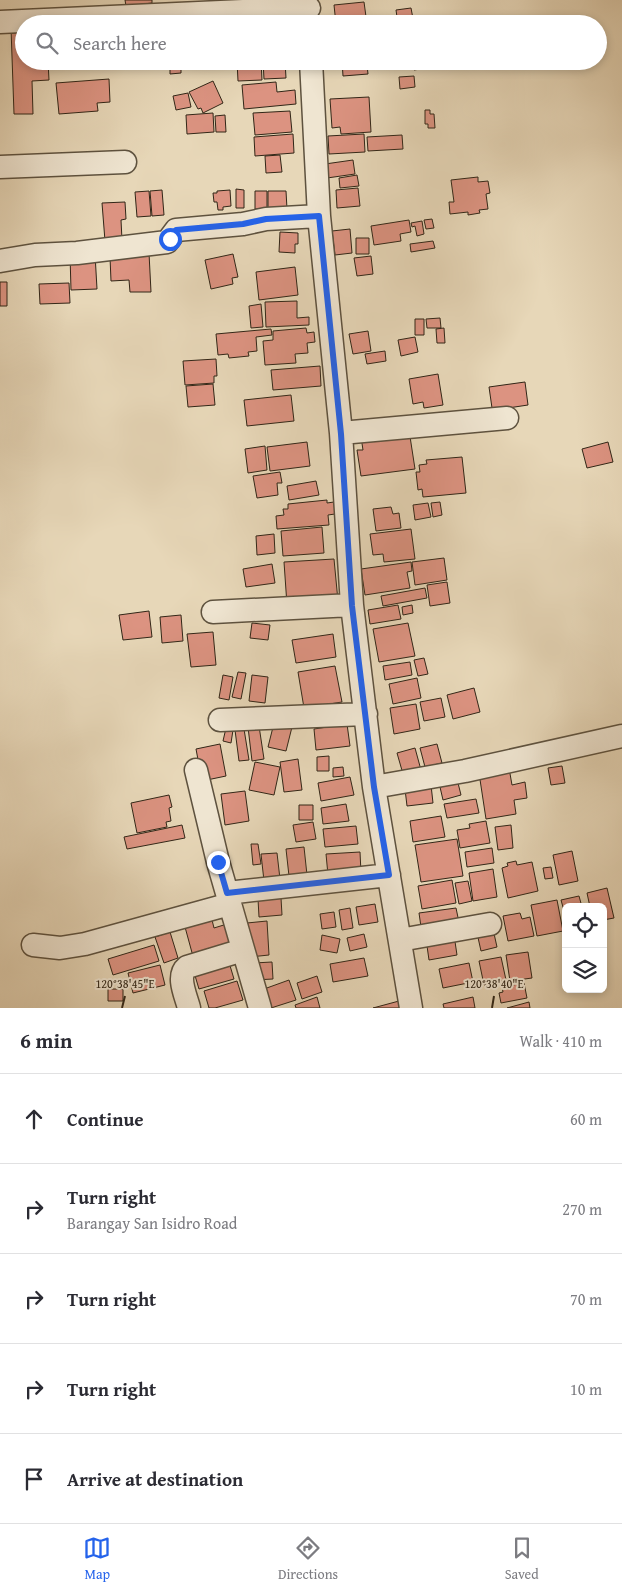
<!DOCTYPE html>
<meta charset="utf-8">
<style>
body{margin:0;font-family:"Gentium Book Plus",serif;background:#f7f7f7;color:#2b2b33}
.controls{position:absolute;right:15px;bottom:15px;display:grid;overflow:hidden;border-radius:8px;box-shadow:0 2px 8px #0003}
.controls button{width:45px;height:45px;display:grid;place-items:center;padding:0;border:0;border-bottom:1px solid #e1e1e2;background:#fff;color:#2b2b33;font:25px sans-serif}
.stop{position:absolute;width:15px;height:15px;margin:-11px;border:4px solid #2563eb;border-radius:50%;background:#fff}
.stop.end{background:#2563eb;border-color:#fff;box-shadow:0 1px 5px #0008}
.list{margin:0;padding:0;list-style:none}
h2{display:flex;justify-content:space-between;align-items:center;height:65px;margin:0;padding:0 20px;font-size:21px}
h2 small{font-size:16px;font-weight:400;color:#7c7c81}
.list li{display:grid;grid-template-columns:32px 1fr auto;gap:15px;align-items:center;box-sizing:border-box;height:90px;padding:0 20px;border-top:1px solid #e1e1e2}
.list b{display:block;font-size:19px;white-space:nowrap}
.list p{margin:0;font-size:16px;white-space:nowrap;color:#7c7c81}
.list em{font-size:16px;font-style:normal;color:#7c7c81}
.icon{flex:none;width:28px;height:28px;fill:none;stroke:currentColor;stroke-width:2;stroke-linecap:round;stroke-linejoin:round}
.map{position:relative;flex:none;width:622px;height:1008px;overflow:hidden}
.search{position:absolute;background:#fff;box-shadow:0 2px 8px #0003;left:15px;right:15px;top:15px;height:55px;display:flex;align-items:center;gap:12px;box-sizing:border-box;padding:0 18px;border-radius:28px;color:#7c7c81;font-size:19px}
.sheet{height:515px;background:#fff}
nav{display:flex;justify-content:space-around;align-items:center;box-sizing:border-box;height:70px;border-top:1px solid #e1e1e2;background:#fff;font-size:14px;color:#7c7c81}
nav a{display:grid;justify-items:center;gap:2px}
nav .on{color:#2563eb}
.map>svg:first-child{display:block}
.building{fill:#dc9381;stroke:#312617}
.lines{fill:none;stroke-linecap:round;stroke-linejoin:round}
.minor-casing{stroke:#5e523f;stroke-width:25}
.minor{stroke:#efe5d1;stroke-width:22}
.route{stroke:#2563eb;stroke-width:6}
.ticks{fill:none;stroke:#312617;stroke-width:2}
.ticks-label{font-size:12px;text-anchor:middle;fill:#312617;stroke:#efe5d1;stroke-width:4;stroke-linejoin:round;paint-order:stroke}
</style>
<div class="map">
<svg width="622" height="1008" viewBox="0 0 622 1008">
<rect width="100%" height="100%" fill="#e7d7b8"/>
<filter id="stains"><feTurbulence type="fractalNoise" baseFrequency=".004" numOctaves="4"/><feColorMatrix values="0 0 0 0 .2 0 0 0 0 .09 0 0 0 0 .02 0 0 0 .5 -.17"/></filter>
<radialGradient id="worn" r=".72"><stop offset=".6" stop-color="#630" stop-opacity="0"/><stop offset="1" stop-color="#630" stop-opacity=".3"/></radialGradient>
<!-- building -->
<path class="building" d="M125,0H152V3L126,6Z
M364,2L367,24H336L334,5Z
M411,8L414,24H398L396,10Z
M291,14V24H261L260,16Z
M24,27V61H48L49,80L32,81L33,114H14L11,28Z
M170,61H181V73L170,74Z
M237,61H261L262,80L238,81Z
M263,61H285L286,78L264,79Z
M342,61H383L384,64L367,65L368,74L343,76Z
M413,61H432L433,67L414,70Z
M414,76L415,87L400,89L399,77Z
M109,79L110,102L97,103L98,111L59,114L56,83Z
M213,81L223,103L203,113L201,108L198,109L189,92Z
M276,82L277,92L295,90L296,104L244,109L242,85Z
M188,93L191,107L176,110L173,96Z
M369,97L371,132L341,134L340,127L332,128L330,99Z
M425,110H430V114H434L435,128H428V124H425Z
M290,111L292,132L255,135L253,113Z
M213,113L214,132L187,134L186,115Z
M225,115L226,132H216L215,116Z
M293,134L294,153L255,156L254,137Z
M364,134L365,152L329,154L328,136Z
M402,135L403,149L368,151L367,137Z
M280,155L282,172L266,173L265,156Z
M353,160L355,174L327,178L325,164Z
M357,175L359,186L340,188L339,178Z
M478,177V182L488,181L490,193L486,194L488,209L479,210L480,213L468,215V212L450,214L449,202H454L451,180Z
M358,188L360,206L337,208L336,190Z
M236,189L244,190V208H236Z
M162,190L164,215L152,216L150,191Z
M230,190L231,206L223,207V210H218L217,202H214L213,193H217V191Z
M149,191L151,216L137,217L135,192Z
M255,191H267V209H255Z
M268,191H286L287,209H268Z
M125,202L126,219L121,220L122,240L105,241L102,203Z
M432,219L434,228L426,229L424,220Z
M409,220L411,232L400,234L401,241L374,245L371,226Z
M422,221L424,234L417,236L415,226L412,227L411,223Z
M350,229L352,253L335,255L332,231Z
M280,232L298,233V244H295V253L279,252Z
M356,238H369V254H356Z
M433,241L435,248L411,252L410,244Z
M149,253L151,292H130L129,280L111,281L110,257Z
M95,254L97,289L71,290L70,255Z
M233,254L238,277L232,278L233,284L211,289L205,260Z
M371,256L373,274L357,276L354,258Z
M295,267L298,295L259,300L256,272Z
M0,282H7V306H0Z
M69,283L70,303L40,304L39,284Z
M297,301V318L309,317V325L266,327L265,302Z
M261,304L263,327L251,328L249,306Z
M440,318L441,328H427L426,319Z
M415,319H424V335H415Z
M306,328L307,333L314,332L315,342L307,343L308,353L295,354L296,363L265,365L263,341L273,340V331Z
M444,328L445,343H437L436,329Z
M271,329L272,335L256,337L257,351L248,352L249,356L229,358L228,354L218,355L216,334Z
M368,331L371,351L353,354L349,334Z
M415,337L418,352L401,356L398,340Z
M385,351L386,361L367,364L365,354Z
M216,359L217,376H214V383L185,385L183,361Z
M320,366L321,386L273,390L271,370Z
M438,374L443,405L424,408L423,402L413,404L409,379Z
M525,382L528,405L508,408L493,415L489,387Z
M213,384L215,405L188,407L186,386Z
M291,395L294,421L247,426L244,400Z
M409,430L415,469L361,476L357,450H363L361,437Z
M307,442L310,466L270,471L267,447Z
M608,442L613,462L587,468L582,449Z
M265,446L267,470L248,473L245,449Z
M462,457L466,493L423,497L422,489L418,490L416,472H420L419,465L427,464L426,460Z
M280,472L282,483H277L278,495L257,498L253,476Z
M316,481L319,495L289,500L287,486Z
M327,500V503L334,502L335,514L328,515L329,525L277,529L276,516L284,515L283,509H288V504Z
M440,502L442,515L433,517L431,503Z
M428,503L431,517L415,520L413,505Z
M391,507L393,514L399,513L401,528L376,531L373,509Z
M322,527L324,553L283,556L281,531Z
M411,529L415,559L384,562L383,554L373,555L370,534Z
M274,534L275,553L257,555L256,536Z
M444,558L447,580L415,585L412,562Z
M334,559L338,601L287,605L284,562Z
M411,562L412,571L407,572L410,588L365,595L361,569Z
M272,564L275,583L246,587L243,569Z
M447,582L450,603L430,606L427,585Z
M425,588L427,598L383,606L381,596Z
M398,605L401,619L370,624L368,610Z
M412,605L413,613L403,615L402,607Z
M149,611L152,637L123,640L119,615Z
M181,615L183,641L162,643L160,617Z
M252,623L270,625L268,640L250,638Z
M408,623L415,656L379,662L373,629Z
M213,632L216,665L191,667L187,634Z
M333,634L336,657L296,663L292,640Z
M424,658L428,674L418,676L414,660Z
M410,662L412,675L385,680L383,666Z
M335,666L342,702L304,708L298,672Z
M238,672L246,673L241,699L232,697Z
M223,675L233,677L229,700L219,698Z
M252,675L268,677L265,703L249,701Z
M417,678L421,698L393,704L389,684Z
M474,688L480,712L453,719L447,695Z
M441,698L445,717L424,721L420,702Z
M416,704L420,729L394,734L390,708Z
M274,723L292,727L286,751L268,747Z
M347,724L350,746L316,750L314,729Z
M259,726L264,759L252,761L248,727Z
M226,728L233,730L231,743L223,741Z
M244,729L249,760L239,761L235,730Z
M220,744L226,776L202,781L196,749Z
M437,744L442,763L425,767L420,748Z
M415,748L421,770L403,774L397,753Z
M329,756V771H317V757Z
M298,759L302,790L284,792L280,762Z
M255,762L280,767L274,795L249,790Z
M562,766L565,783L551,785L548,768Z
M343,767L344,776L333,777V768Z
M509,768L512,785L525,782L527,798L514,800L516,814L486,819L479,773Z
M350,777L354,795L321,801L318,783Z
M458,783L461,795L443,800L440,787Z
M431,785L433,803L407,806L405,789Z
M245,791L249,821L225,825L221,794Z
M169,795L172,807L169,808L171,821L166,822L167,827L137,833L131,803Z
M476,799L479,813L447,818L444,804Z
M346,804L349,821L323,824L321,808Z
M299,805H313V820H299Z
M441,816L445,837L413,842L410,821Z
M486,821L490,843L460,848L457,830L470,828L469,824Z
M313,822L316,839L296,842L293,825Z
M182,825L185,838L127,849L124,837Z
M511,825L513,848L498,850L495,827Z
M356,826L358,844L325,847L323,829Z
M457,839L463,876L421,882L415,845Z
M251,844H258L261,864L253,865Z
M304,847L307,875L289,876L286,849Z
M492,848L494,863L467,867L465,852Z
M572,851L578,881L559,885L553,855Z
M360,852L361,873L328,875L326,854Z
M277,853L280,879L264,881L261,854Z
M516,861L517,865L532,862L538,891L508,898L502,868L508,866L507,863Z
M551,867L553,878L545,879L543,868Z
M493,869L497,897L473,901L469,873Z
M452,880L456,903L422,909L418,886Z
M468,881L472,901L459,904L455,883Z
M607,888L614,918L603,920V907H590L587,893Z
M579,896L582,907H566V918L561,900Z
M281,898L282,915L259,917L258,899Z
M557,900L563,931L537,936L531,905Z
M375,904L378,922L359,925L356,907Z
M350,908L353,928L342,930L339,910Z
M456,908L460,927L422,934L419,913Z
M334,912L336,927L322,929L320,914Z
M520,913L522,919L530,917L534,936L508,941L503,916Z
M212,920L214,928L227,924L234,950L194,960L185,927Z
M267,921L269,955L250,957L247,923Z
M493,929L497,947L481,951L477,933Z
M170,932L178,958L164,963L155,937Z
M364,934L367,947L350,951L347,938Z
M322,935L340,939L337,953L320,950Z
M454,935L457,955L429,960L426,939Z
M154,945L159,961L113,975L108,959Z
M528,952L532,978L510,981L506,955Z
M501,957L506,980L484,985L479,961Z
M364,958L368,976L333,982L330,964Z
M228,959L234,979L199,989L193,969Z
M272,962L273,979L254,980V963Z
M469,963L473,982L443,988L439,969Z
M160,965L165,985L133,993L128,973Z
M317,976L322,992L302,999L297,983Z
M289,980L296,1000L271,1008L264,989Z
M237,981L243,1000L215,1008H209L204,991Z
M524,983L527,998L501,1003L499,993L503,992L502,987Z
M108,989H123V1001H108Z
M317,997L320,1008H296L295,1005Z
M473,997L475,1008H444L443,1004Z
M399,1001L401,1008H373Z
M529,1002L530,1008H507Z"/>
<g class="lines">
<defs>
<path id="minor" d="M0,22L309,8
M311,61L319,216L341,433L352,605L374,787L411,1008
M0,167L125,162
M0,261L35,255L77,253L167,242L176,230L243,224L266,219L319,216
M341,433L507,418
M213,612L352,605
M220,720L366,714
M196,770L218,862L260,1008
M374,787L465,771L622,736
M227,893L389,875
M400,940L490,924
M33,945L60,948L85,944L230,904
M189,1008C186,996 176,976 187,967L243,950"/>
</defs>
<!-- minor casing -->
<use href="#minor" class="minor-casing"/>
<!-- minor -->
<use href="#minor" class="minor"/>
</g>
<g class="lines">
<!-- route -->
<path class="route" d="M170,239L176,230L243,224L266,219L319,216L341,434L352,606L374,787L389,875L227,893L218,862"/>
</g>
<!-- ticks -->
<path class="ticks" d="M122,1008L125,996M492,1008L494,996"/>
<g class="ticks-label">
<text x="125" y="988">120°38'45"E</text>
<text x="494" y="988">120°38'40"E</text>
</g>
<rect width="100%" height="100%" filter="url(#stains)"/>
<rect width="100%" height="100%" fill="url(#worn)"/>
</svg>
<div class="controls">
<button><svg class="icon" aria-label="locate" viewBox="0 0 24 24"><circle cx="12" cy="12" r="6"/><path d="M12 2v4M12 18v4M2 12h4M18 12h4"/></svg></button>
<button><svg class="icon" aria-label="layers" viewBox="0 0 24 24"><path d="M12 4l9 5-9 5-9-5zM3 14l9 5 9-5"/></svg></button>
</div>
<div class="stop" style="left:170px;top:239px"></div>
<div class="stop end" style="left:218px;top:862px"></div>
<div class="search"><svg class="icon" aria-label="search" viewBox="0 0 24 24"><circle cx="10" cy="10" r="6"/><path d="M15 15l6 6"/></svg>Search here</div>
</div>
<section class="sheet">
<h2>6 min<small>Walk · 410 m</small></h2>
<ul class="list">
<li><svg class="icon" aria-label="ahead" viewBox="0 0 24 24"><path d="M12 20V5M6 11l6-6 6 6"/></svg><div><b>Continue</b></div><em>60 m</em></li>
<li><svg class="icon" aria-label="right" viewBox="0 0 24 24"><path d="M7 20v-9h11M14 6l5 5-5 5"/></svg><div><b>Turn right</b><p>Barangay San Isidro Road</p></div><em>270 m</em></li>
<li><svg class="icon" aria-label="right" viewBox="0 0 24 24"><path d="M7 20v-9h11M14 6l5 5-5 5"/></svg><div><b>Turn right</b></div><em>70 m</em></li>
<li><svg class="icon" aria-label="right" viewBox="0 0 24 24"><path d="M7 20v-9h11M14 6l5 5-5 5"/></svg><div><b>Turn right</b></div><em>10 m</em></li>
<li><svg class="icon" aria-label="arrive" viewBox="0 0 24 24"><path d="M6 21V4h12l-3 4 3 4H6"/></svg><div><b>Arrive at destination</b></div></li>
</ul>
</section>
<nav>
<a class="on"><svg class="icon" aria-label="map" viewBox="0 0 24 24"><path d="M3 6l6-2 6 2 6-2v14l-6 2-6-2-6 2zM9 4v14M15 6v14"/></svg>Map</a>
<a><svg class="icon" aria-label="directions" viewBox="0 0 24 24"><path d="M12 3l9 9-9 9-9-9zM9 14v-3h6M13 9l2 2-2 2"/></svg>Directions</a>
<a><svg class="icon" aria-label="saved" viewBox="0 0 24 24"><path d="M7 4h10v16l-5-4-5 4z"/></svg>Saved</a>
</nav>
